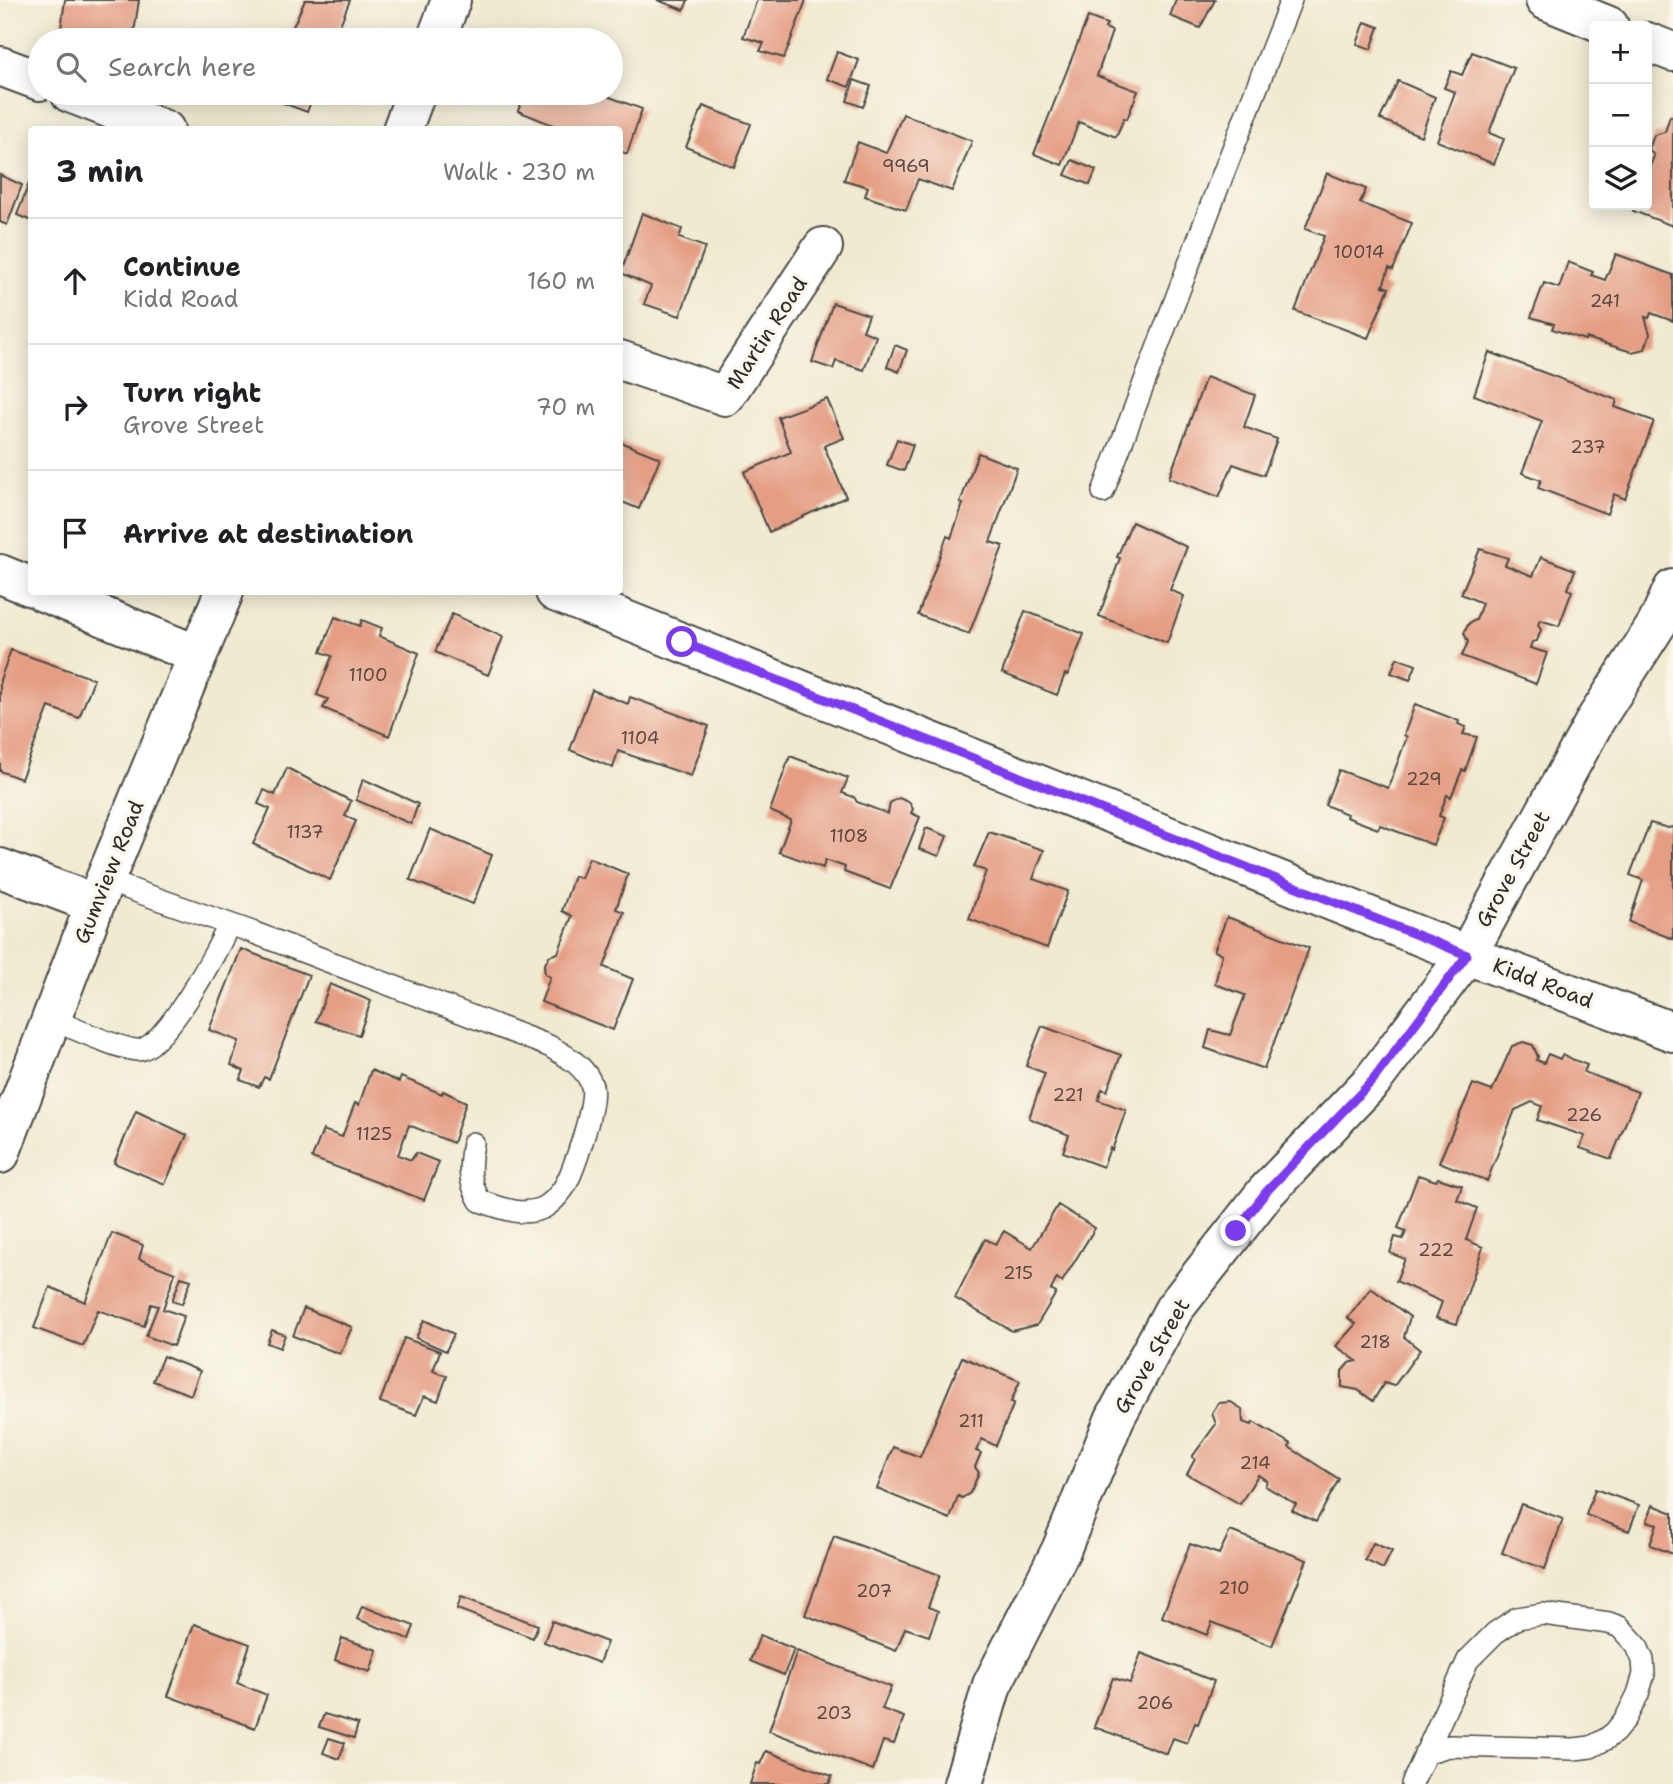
<!DOCTYPE html>
<meta charset="utf-8">
<style>
body{margin:0;font-family:"Shantell Sans",sans-serif;background:#f6f6f6;color:#202124}
.controls{position:absolute;right:21px;top:21px;display:grid;overflow:hidden;border-radius:7px;box-shadow:0 4px 18px #0003}
.controls button{width:63px;height:63px;display:grid;place-items:center;padding:0;border:0;border-bottom:2px solid #e0e0e0;background:#fff;color:#202124;font:35px sans-serif}
.stop{position:absolute;width:21px;height:21px;margin:-16px;border:5px solid #7c3aed;border-radius:50%;background:#fff}
.stop.end{background:#7c3aed;border-color:#fff;box-shadow:0 2px 7px #0008}
.list{margin:0;padding:0;list-style:none}
h2{display:flex;justify-content:space-between;align-items:center;height:91px;margin:0;padding:0 28px;font-size:30px}
h2 small{font-size:23px;font-weight:400;color:#757577}
.list li{display:grid;grid-template-columns:46px 1fr auto;gap:21px;align-items:center;box-sizing:border-box;height:126px;padding:0 28px;border-top:2px solid #e0e0e0}
.list b{display:block;font-size:26px;white-space:nowrap}
.list p{margin:0;font-size:23px;white-space:nowrap;color:#757577}
.list em{font-size:23px;font-style:normal;color:#757577}
.icon{flex:none;width:38px;height:38px;fill:none;stroke:currentColor;stroke-width:2;stroke-linecap:round;stroke-linejoin:round}
.map{position:relative;flex:none;width:1673px;height:1784px;overflow:hidden}
.search{position:absolute;background:#fff;box-shadow:0 4px 18px #0003;left:28px;top:28px;width:595px;height:77px;display:flex;align-items:center;gap:18px;box-sizing:border-box;padding:0 24px;border-radius:38px;color:#757577;font-size:26px}
.panel{position:absolute;background:#fff;box-shadow:0 4px 18px #0003;left:28px;top:126px;width:595px;height:469px;border-radius:7px}
.map>svg:first-child{display:block}
.building{fill:#e59e84}
.lines{fill:none;stroke-linecap:round;stroke-linejoin:round}
.lane-casing{stroke:#494844;stroke-width:24}
.street-casing{stroke:#494844;stroke-width:42}
.lane{stroke:#fff;stroke-width:21}
.street{stroke:#fff;stroke-width:38}
.route{stroke:#7c3aed;stroke-width:9}
.labels{text-anchor:middle;stroke-width:7;stroke-linejoin:round;paint-order:stroke}
.number-label{font-size:18px;fill:#5a4841}
.street-label{font-size:21px;fill:#2b2b2b;stroke:#fbf7ec}
</style>
<div class="map">
<svg width="1673" height="1784" viewBox="0 0 1673 1784">
<rect width="100%" height="100%" fill="#fbf7ec"/>
<filter id="ink" filterUnits="userSpaceOnUse"><feTurbulence type="fractalNoise" baseFrequency=".0143" numOctaves="2"/><feDisplacementMap in="SourceGraphic" scale="14" xChannelSelector="R" yChannelSelector="G"/><feConvolveMatrix kernelMatrix="1 2 1 2 8 2 1 2 1" color-interpolation-filters="sRGB"/></filter>
<filter id="wash" filterUnits="userSpaceOnUse"><feTurbulence type="fractalNoise" baseFrequency=".00686" numOctaves="4" result="noise"/><feDisplacementMap in="SourceGraphic" scale="28" xChannelSelector="R" yChannelSelector="G"/><feGaussianBlur stdDeviation="1.57" result="paint"/><feColorMatrix in="noise" values="0 0 0 0 0 0 0 0 0 0 0 0 0 0 0 0 0 1.4 0 .05"/><feComposite in="paint" operator="in"/></filter>
<g filter="url(#wash)">
<rect width="100%" height="100%" fill="#f0ead0"/>
<g id="blocks">
<!-- building -->
<path class="building" d="M65,0H139L133,40L91,37L92,31L61,29Z
M305,0H350L334,40H287Z
M657,0H688L684,10Z
M757,0H806L784,58L760,51L764,43L743,37Z
M1176,0H1215L1200,28L1170,16Z
M1088,17L1107,24L1105,28L1112,31L1097,76L1138,91L1127,119L1124,118L1116,137L1079,122L1062,165L1034,154Z
M1365,22L1379,27L1371,49L1357,44Z
M837,52L859,60L849,87L827,79Z
M1472,52L1514,68L1489,133L1504,139L1494,164L1437,141L1455,92L1444,88L1451,71L1462,75Z
M854,80L871,86L863,107L847,101Z
M1398,81L1435,97L1421,136L1380,119Z
M265,93H314L307,112L264,96Z
M525,93H607V96L642,109L627,154L620,151V130H565L518,111Z
M703,106L751,124L734,167L686,147Z
M903,114L972,141L952,191L918,179L906,210L865,196L868,187L844,180L858,142L886,153Z
M1670,116L1673,117V226L1633,211L1635,205H1647V174L1654,156L1649,149L1654,135L1665,132Z
M1072,160L1096,170L1090,185L1065,175Z
M1327,173L1366,189L1360,203L1412,223L1393,270L1389,268L1383,286L1389,288L1368,338L1295,311L1324,236L1305,229Z
M0,175L22,185L7,225L0,222Z
M31,178H32V221L17,215Z
M642,213L682,229L679,238L705,247L680,316L644,304L651,286L621,273Z
M1616,254L1673,275V321L1651,313L1649,318L1645,317L1650,334L1645,349L1632,352L1586,338L1585,340L1552,329L1554,324L1531,317L1544,283L1559,288L1568,262L1593,272L1591,275L1605,280Z
M833,303L869,315L863,331L876,336L864,370L836,361L833,369L812,362Z
M895,345L907,350L899,372L887,367Z
M1489,352L1617,400L1615,407L1654,421L1625,499L1614,494L1607,514L1538,488L1541,480L1522,473L1542,421L1474,395Z
M1206,377L1255,395L1244,427L1277,439L1264,475L1233,464L1219,497L1169,478Z
M827,399L844,438L824,446L846,497L769,532L744,472L791,452L778,417Z
M897,439L913,445L904,471L887,465Z
M620,442L660,458L639,509L620,501Z
M978,453L1017,468L990,542L1003,546L969,634L918,615L947,536L951,538L963,504L960,503Z
M1132,522L1187,547L1170,590L1184,596L1167,643L1099,616L1120,558L1117,557Z
M1480,549L1508,558L1505,565L1533,576L1541,557L1575,570L1568,589L1572,591L1559,626L1540,620L1538,625L1541,630L1537,641L1532,642L1530,648L1547,653L1536,684L1462,656L1468,642L1464,633L1469,623L1476,620L1482,603L1461,594Z
M1025,611L1084,634L1068,675L1065,674L1057,695L1002,673Z
M452,614L503,637L488,675L435,652Z
M335,617L360,626L362,620L382,628L379,636L419,653L389,736L323,708L328,699L317,695L332,656L321,652Z
M11,650L94,679L79,718L49,707L21,779L0,771V680Z
M1397,658L1416,665L1410,680L1391,673Z
M592,690L628,704L630,697L709,726L691,776L618,751L613,768L570,750Z
M1415,704L1459,721L1458,724L1466,727L1463,734L1477,737L1465,771L1462,770L1451,797L1447,795L1439,816L1444,818L1433,845L1380,825L1378,829L1346,817L1347,814L1325,805L1339,770L1388,788L1407,737L1404,735Z
M790,756L848,778L842,793L854,797L857,802L888,814L890,803L899,798L909,802L913,809L911,813L920,817L890,889L844,872L845,867L825,860L823,868L779,852L791,820L770,811Z
M287,768L351,801L345,816L356,821L330,880L253,844L270,809L258,804L264,790L275,795Z
M363,779L418,804L411,824L356,800Z
M1650,823L1668,828L1673,827V939L1629,922L1643,880L1630,875Z
M926,828L947,836L939,856L919,849Z
M430,829L492,855L473,904L410,880Z
M989,832L1044,850L1033,879L1068,891L1047,948L969,919L986,871L974,867Z
M589,858L628,874L616,909L624,912L604,967L633,979L613,1030L541,1002L550,977L545,974L544,966L549,956L558,953L572,916L562,911L574,876L581,878Z
M1227,917L1309,948L1264,1069L1205,1048L1210,1030L1230,1035L1245,995L1215,984L1222,954L1214,951Z
M241,949L309,975L269,1079L264,1077L259,1087L240,1080L244,1071L231,1065L239,1041L209,1030Z
M330,984L371,1001L359,1035L316,1021Z
M1042,1026L1121,1055L1107,1091L1102,1089L1098,1100L1126,1110L1112,1150L1110,1148L1103,1167L1063,1152L1069,1135L1029,1118L1045,1073L1026,1066Z
M1523,1042L1533,1045L1538,1057L1536,1060L1544,1063L1548,1054L1560,1059L1562,1055L1587,1065L1584,1072L1638,1092L1611,1159L1580,1148L1585,1136L1537,1120L1542,1106L1532,1102L1515,1110L1487,1181L1439,1162L1473,1084L1492,1091L1512,1046Z
M371,1070L399,1082L401,1077L442,1094L443,1091L466,1102L453,1143L409,1125L398,1155L411,1160L416,1153L439,1162L424,1200L312,1158L323,1130L342,1137L355,1103L359,1105Z
M136,1111L187,1135L165,1184L114,1163Z
M1418,1175L1436,1181L1438,1178L1462,1186L1457,1200L1477,1208L1466,1240L1483,1247L1457,1324L1436,1318L1442,1302L1396,1281L1405,1259L1390,1253L1395,1237L1403,1239L1406,1231L1398,1228Z
M1058,1205L1095,1228L1062,1282L1057,1278L1051,1290L1056,1293L1037,1325L1012,1331L955,1298L985,1239L996,1244L1004,1231L1032,1248Z
M112,1233L143,1245L139,1259L175,1273L163,1309L184,1316L173,1346L146,1336L158,1306L151,1304L144,1326L98,1310L83,1346L34,1328L50,1287L85,1302Z
M181,1277L191,1280L182,1304L172,1301Z
M1371,1288L1410,1317L1404,1337L1420,1350L1394,1386L1384,1383L1373,1401L1358,1390L1342,1387V1371L1349,1363L1357,1361L1336,1346L1356,1324L1348,1318Z
M304,1308L352,1327L340,1354L293,1336Z
M424,1320L454,1334L446,1351L416,1338Z
M272,1330L285,1335L280,1348L267,1343Z
M404,1338L440,1351L433,1371L447,1376L438,1401L424,1396L416,1415L380,1402Z
M163,1356L200,1371L191,1395L153,1381Z
M962,1357L1020,1381L1011,1402L1014,1403L996,1446L982,1439L976,1451L981,1453L975,1467L979,1473L970,1493L962,1498L958,1496L950,1519L877,1489L893,1447L920,1457Z
M1231,1402L1242,1409L1243,1422L1252,1425L1253,1422L1291,1444L1289,1447L1339,1479L1316,1522L1292,1510L1296,1504L1265,1486L1267,1481L1258,1475L1240,1504L1187,1474L1195,1459L1192,1457L1216,1424L1212,1413L1218,1403Z
M1595,1489L1639,1505L1629,1531L1586,1515Z
M1521,1504L1563,1519L1545,1569L1502,1553Z
M1653,1505L1673,1513V1554L1650,1545L1657,1524L1647,1521Z
M1230,1531L1307,1560L1272,1646L1212,1622L1207,1635L1162,1617L1190,1544L1219,1554Z
M834,1536L940,1575L928,1607L938,1611L929,1636L905,1628L896,1651L805,1615Z
M1373,1543L1392,1551L1383,1569L1365,1560Z
M461,1597L538,1625L533,1638L457,1609Z
M362,1606L414,1626L409,1639L357,1619Z
M552,1621L607,1642L599,1663L544,1642Z
M194,1624L250,1644L237,1683L267,1695L255,1728L168,1696Z
M760,1635L794,1649L784,1675L750,1661Z
M342,1638L377,1650L370,1672L335,1660Z
M797,1651L891,1687L882,1709L904,1717L894,1744L883,1741L873,1770L769,1731Z
M1141,1653L1214,1681L1198,1724L1195,1723L1187,1743L1173,1738L1167,1754L1094,1727L1113,1678L1130,1683Z
M324,1714L358,1724L354,1738L319,1727Z
M329,1738L345,1743L339,1759L323,1753Z
M766,1751L832,1776L829,1784H750L757,1763L760,1764Z"/>
</g>
</g>
<g filter="url(#ink)">
<use href="#blocks" fill-opacity="0" stroke="#494844" stroke-width="2"/>
<g class="lines">
<defs>
<path id="lane" d="M1103,492L1218,187L1291,0
M104,880L252,932L549,1046C566,1056 586,1066 592,1086C597,1102 573,1175 563,1189C558,1196 551,1204 543,1208C522,1217 501,1208 480,1201C468,1180 469,1167 473,1143
M51,1019C69,1026 123,1051 139,1050C164,1049 219,949 229,924
M1412,1784L1468,1660L1495,1633L1517,1618L1543,1614L1609,1623L1620,1627L1637,1646L1643,1660L1644,1674L1638,1694L1626,1718L1615,1732L1606,1739L1591,1747L1574,1749L1449,1746L1425,1753"/>
<path id="street" d="M1545,0L1609,26
M436,40L451,0
M1647,42L1673,52
M0,66L40,81
M70,93L165,130
M402,130L416,93
M620,360L725,396L823,247
M0,574L32,587
M43,592L198,655
M555,592L1467,955L1673,1032
M0,868L95,904
M0,1154L95,904L224,592
M963,1784L992,1685L1061,1550L1115,1418L1174,1309L1266,1192L1373,1080L1467,955L1596,719L1657,624L1673,589"/>
</defs>
<!-- lane casing -->
<use href="#lane" class="lane-casing"/>
<!-- street casing -->
<use href="#street" class="street-casing"/>
<!-- lane -->
<use href="#lane" class="lane"/>
<!-- street -->
<use href="#street" class="street"/>
</g>
</g>
<g class="lines" filter="url(#ink)">
<!-- route -->
<path class="route" d="M682,642L1467,955L1373,1080L1266,1192L1236,1231"/>
</g>
<g class="labels">
<!-- number labels -->
<g class="number-label">
<text x="906" y="172">9969</text>
<text x="1359" y="258">10014</text>
<text x="1605" y="307">241</text>
<text x="1588" y="453">237</text>
<text x="368" y="681">1100</text>
<text x="640" y="744">1104</text>
<text x="1424" y="785">229</text>
<text x="305" y="838">1137</text>
<text x="849" y="842">1108</text>
<text x="1068" y="1101">221</text>
<text x="1584" y="1121">226</text>
<text x="374" y="1140">1125</text>
<text x="1436" y="1256">222</text>
<text x="1018" y="1279">215</text>
<text x="1375" y="1348">218</text>
<text x="971" y="1427">211</text>
<text x="1255" y="1469">214</text>
<text x="1234" y="1594">210</text>
<text x="874" y="1597">207</text>
<text x="1155" y="1709">206</text>
<text x="834" y="1719">203</text>
</g>
<!-- street labels -->
<g class="street-label">
<text transform="translate(767 333) rotate(-57)" y="7">Martin Road</text>
<text transform="translate(1513 869) rotate(-61)" y="7">Grove Street</text>
<text transform="translate(109 872) rotate(-68)" y="7">Gumview Road</text>
<text transform="translate(1543 983) rotate(21)" y="7">Kidd Road</text>
<text transform="translate(1152 1356) rotate(-60)" y="7">Grove Street</text>
</g>
</g>
</svg>
<div class="controls">
<button>+</button>
<button>−</button>
<button><svg class="icon" aria-label="layers" viewBox="0 0 24 24"><path d="M12 4l9 5-9 5-9-5zM3 14l9 5 9-5"/></svg></button>
</div>
<div class="stop" style="left:682px;top:642px"></div>
<div class="stop end" style="left:1236px;top:1231px"></div>
<div class="search"><svg class="icon" aria-label="search" viewBox="0 0 24 24"><circle cx="10" cy="10" r="6"/><path d="M15 15l6 6"/></svg>Search here</div>
<section class="panel">
<h2>3 min<small>Walk · 230 m</small></h2>
<ul class="list">
<li><svg class="icon" aria-label="ahead" viewBox="0 0 24 24"><path d="M12 20V5M6 11l6-6 6 6"/></svg><div><b>Continue</b><p>Kidd Road</p></div><em>160 m</em></li>
<li><svg class="icon" aria-label="right" viewBox="0 0 24 24"><path d="M7 20v-9h11M14 6l5 5-5 5"/></svg><div><b>Turn right</b><p>Grove Street</p></div><em>70 m</em></li>
<li><svg class="icon" aria-label="arrive" viewBox="0 0 24 24"><path d="M6 21V4h12l-3 4 3 4H6"/></svg><div><b>Arrive at destination</b></div></li>
</ul>
</section>
</div>
